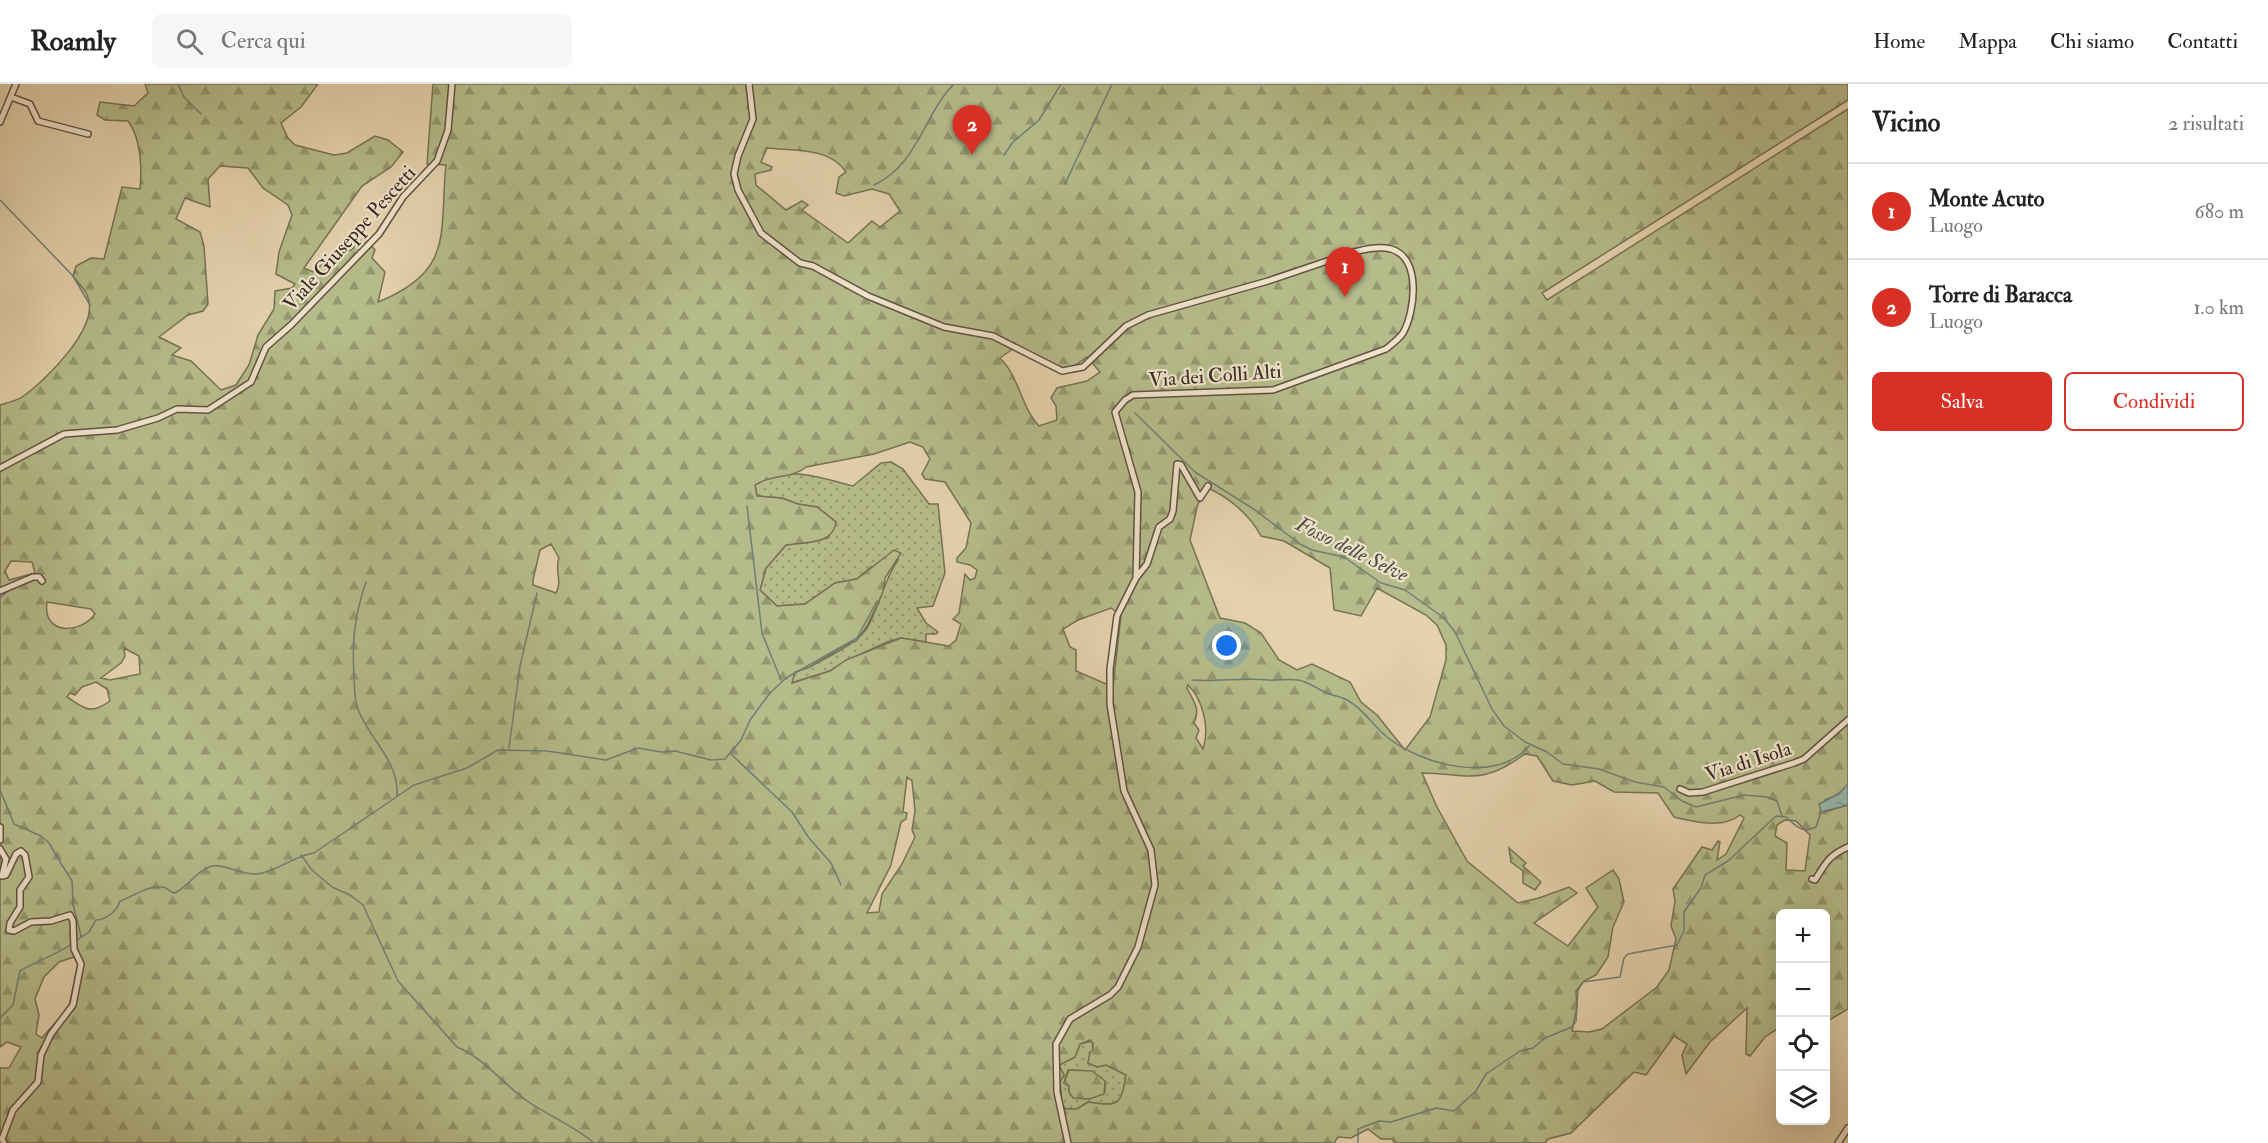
<!DOCTYPE html>
<html lang="it">
<meta charset="utf-8">
<style>
body{margin:0;font-family:"IM FELL Double Pica",serif;background:#f6f6f6;color:#222}
.controls{position:absolute;right:18px;bottom:18px;display:grid;overflow:hidden;border-radius:9px;box-shadow:0 6px 24px #0002}
.controls button{width:54px;height:54px;display:grid;place-items:center;padding:0;border:0;border-bottom:2px solid #e0e0e0;background:#fff;color:#222;font:30px sans-serif}
.you{position:absolute;left:1227px;top:562px;width:21px;height:21px;margin:-15px;border:4px solid #fff;border-radius:50%;background:#1a73e8;box-shadow:0 0 0 9px #1a73e833}
.badge{display:grid;place-items:center;width:39px;height:39px;border-radius:50%;background:#d93025;color:#fff;font-size:20px;font-weight:700}
.pin{position:absolute;translate:-50% -50px;filter:drop-shadow(0 2px 3px #0008)}
.pin::after{content:'';position:absolute;top:32px;width:21px;height:18px;background:inherit;clip-path:polygon(0 0,100% 0,50% 100%)}
.list{margin:0;padding:0;list-style:none}
h2{display:flex;justify-content:space-between;align-items:center;height:78px;margin:0;padding:0 24px;font-size:26px}
h2 small{font-size:20px;font-weight:400;color:#767676}
.list li{display:grid;grid-template-columns:39px 1fr auto;gap:18px;align-items:center;box-sizing:border-box;height:96px;padding:0 24px;border-top:2px solid #e0e0e0}
.list b{display:block;font-size:22px;white-space:nowrap}
.list p{margin:0;font-size:20px;white-space:nowrap;color:#767676}
.list em{font-size:20px;font-style:normal;color:#767676}
.actions{display:flex;gap:12px;padding:18px 24px}
.actions a{flex:1;padding:14px 0;border:2px solid #d93025;border-radius:9px;text-align:center;font-size:21px;color:#d93025}
.actions .main{background:#d93025;color:#fff}
.icon{flex:none;width:33px;height:33px;fill:none;stroke:currentColor;stroke-width:2;stroke-linecap:round;stroke-linejoin:round}
.map{position:relative;flex:none;width:1848px;height:1059px;overflow:hidden}
header{display:flex;align-items:center;gap:36px;box-sizing:border-box;height:84px;padding:0 30px;background:#fff;border-bottom:2px solid #e0e0e0}
header strong{font-size:28px}
nav{display:flex;gap:33px;margin-inline-start:auto;font-size:21px}
.search{width:420px;height:54px;background:#f6f6f6;display:flex;align-items:center;gap:15px;box-sizing:border-box;padding:0 21px;border-radius:9px;color:#767676;font-size:22px}
main{display:flex}
aside{flex:1;background:#fff}
.map>svg:first-child{display:block}
.grass{fill:url(#grass-dots);stroke:#767254;stroke-width:1.5;fill-rule:evenodd}
.forest{fill:url(#forest-firs);stroke:#767254;stroke-width:1.5;fill-rule:evenodd}
.water{fill:url(#water-ripples);stroke:#707e74;stroke-width:1.5}
.lines{fill:none;stroke-linecap:round;stroke-linejoin:round}
.stream{stroke:#707e74;stroke-width:1.5}
.minor-casing{stroke:#625243;stroke-width:8}
.minor{stroke:#eee2ca;stroke-width:5}
.labels{text-anchor:middle;stroke-width:4.5;stroke-linejoin:round;paint-order:stroke}
.street-label{font-size:20px;fill:#36281f;stroke:#eee2ca}
.water-label{font-size:21px;font-style:italic;fill:#4e4c42;stroke:#eee2ca}
</style>
<header>
<strong>Roamly</strong>
<div class="search"><svg class="icon" aria-label="search" viewBox="0 0 24 24"><circle cx="10" cy="10" r="6"/><path d="M15 15l6 6"/></svg>Cerca qui</div>
<nav><a>Home</a><a>Mappa</a><a>Chi siamo</a><a>Contatti</a></nav>
</header>
<main>
<div class="map">
<svg width="1848" height="1059" viewBox="0 0 1848 1059">
<defs>
<pattern id="grass-dots" width="8" height="8" patternUnits="userSpaceOnUse" patternTransform="scale(1.5)"><rect width="8" height="8" fill="#b5bb8a"/><path d="M2 2h.1M6 6h.1" fill="none" stroke="#949870" stroke-width="1.8" stroke-linecap="round"/></pattern>
<pattern id="forest-firs" width="22" height="20" patternUnits="userSpaceOnUse" patternTransform="scale(1.5)"><rect width="22" height="20" fill="#b5bb8a"/><path d="M5 1l3.5 6h-7zM16 11l3.5 6h-7z" fill="#949870"/></pattern>
<pattern id="water-ripples" width="26" height="14" patternUnits="userSpaceOnUse" patternTransform="scale(1.5)"><rect width="26" height="14" fill="#96b7ad"/><path d="M2 4q2-2 4 0t4 0M15 11q2-2 4 0t4 0" fill="none" stroke="#7b958c"/></pattern>
</defs>
<rect width="100%" height="100%" fill="#e5d2ae"/>
<filter id="stains"><feTurbulence type="fractalNoise" baseFrequency=".00333" numOctaves="4"/><feColorMatrix values="0 0 0 0 .2 0 0 0 0 .09 0 0 0 0 .02 0 0 0 .5 -.17"/></filter>
<radialGradient id="worn" r=".72"><stop offset=".6" stop-color="#630" stop-opacity="0"/><stop offset="1" stop-color="#630" stop-opacity=".3"/></radialGradient>
<!-- grass -->
<path class="grass" d="M891,378L903,385L929,420H938L945,489L933,522L917,524L926,539L938,548L936,550H926V558L901,554L887,558L846,577L830,587L791,599L795,588C813,582 857,560 867,544C880,522 883,497 898,476L871,483L857,495L835,499L805,520L777,522L760,506L766,484L786,461L828,454L836,438L817,423L797,420L782,414L757,412L755,401C785,380 821,394 853,402L881,379Z
M1092,957L1093,966L1088,979L1097,983L1106,981L1126,990C1122,1021 1119,1023 1088,1018L1077,1025H1066L1062,1021L1060,998L1064,991L1059,981L1075,973L1080,960ZM1068,986L1087,987L1105,997V1008C1094,1016 1080,1017 1069,1008V1002L1064,999Z"/>
<!-- forest -->
<path class="forest" d="M145,0H318L301,23L281,39L288,54L295,61L334,71L347,69L375,52L388,56L403,68L391,83L362,102L304,184L313,188L334,171L351,166L364,154L375,166L372,174L385,188L378,218C455,187 439,149 446,81L427,80L433,0H1848V16L1542,209L1547,216L1848,25V700L1839,710L1825,716V728L1848,721V925L1826,938V830H1780V943L1765,953L1750,972L1746,970L1747,924L1710,958L1686,990L1682,971L1687,960L1674,952L1646,991L1634,988L1571,1049L1548,1055L1545,1059H1395L1392,1055H1381L1368,1045L1351,1054L1338,1053L1334,1059H0V984H9L21,963L7,958L0,963V321C7,319 16,317 22,313C45,297 102,242 87,211C84,204 77,198 73,192L76,182L91,174L104,175L122,103L140,105C142,84 141,54 128,37L105,36L97,31L100,18L134,22L148,9ZM767,64C793,67 830,63 846,88L839,93L836,109L844,112L872,105L889,110L900,127L880,143L872,137L848,159L802,126L808,121L802,117L786,126L756,101L755,90L771,86L772,83L761,78ZM220,82L248,84L263,104L288,121L292,131L279,168L276,190L295,200L292,204L275,207L274,225L258,251L249,281L236,301L221,306L191,277L172,271L181,264L159,253L188,231L203,227L208,220L204,162L200,148L176,135L185,114L210,123L208,95ZM1017,262L1058,283L1070,285L1087,273L1100,288L1087,297L1057,304L1051,314L1056,322L1057,336L1039,342C1021,323 1020,294 1000,274ZM910,358L923,363L930,375L922,390L925,395L945,398L971,439L966,464L957,474V478L970,481L977,486L975,494L970,496L965,490L959,529L953,535L961,540L956,556L949,562L901,554L846,576L830,587L792,599L795,588L810,583L845,561L856,557L866,544L883,508L885,494L901,469L894,466L857,495L835,499L805,520L777,522L760,506L766,484L786,461C806,458 833,461 836,438L817,423L798,420L782,414L757,412L755,401C771,390 793,395 806,383L874,370ZM1205,403C1228,412 1250,431 1261,452L1284,457L1330,484L1334,526L1361,532L1377,504L1426,531L1437,541L1446,561V576L1430,633L1405,666L1377,631L1361,618L1350,598L1312,580L1297,586L1279,576L1261,549L1245,539L1220,534L1190,456L1197,423ZM551,460L559,474C554,486 563,497 556,509L533,501V496L540,466ZM11,477L32,478L35,489L9,496L5,487ZM47,518L91,525L95,530C81,550 42,552 47,518ZM1111,524L1121,531L1113,603L1076,587V566L1070,563L1063,545L1078,536ZM124,564L139,572L140,590L110,596L101,594L121,579L125,572ZM96,598L107,605L110,617C90,631 86,625 67,613L70,609L75,611L82,603ZM1188,601C1203,616 1210,644 1203,665L1196,654L1199,646L1194,639C1201,624 1193,617 1187,604ZM1525,670L1537,672L1553,697L1572,701L1595,697L1614,708L1658,709L1674,733C1694,738 1723,745 1740,731L1744,734L1726,770L1717,776L1720,758L1718,757L1712,766L1702,763L1673,805L1675,817L1671,842L1676,855L1669,886L1657,903L1602,945L1589,948L1572,947L1577,923L1576,907L1584,897L1596,891L1608,873L1613,843L1624,818L1619,795L1613,786L1586,804L1598,823L1568,862L1534,839L1577,809L1569,803L1539,814L1518,819L1467,777L1437,723L1422,689C1469,690 1481,702 1525,670ZM907,693L912,697L915,727L912,746L915,753L902,780L882,810L879,828L867,829L891,781L901,738L906,735L907,729L903,728ZM1785,736L1796,737L1810,751L1805,787L1786,786L1787,759L1775,752L1777,741ZM74,873L78,880L69,923L42,954L36,950L39,931L35,915L44,893L59,878ZM1090,956L1093,959V966L1090,968L1088,979L1097,983L1106,981L1126,991C1121,1021 1119,1023 1088,1018L1077,1025H1066L1062,1021L1060,998L1064,991L1059,981L1075,973L1080,960Z
M1509,764L1526,779L1523,782L1541,798L1535,806L1523,799V787L1511,778Z
M1069,986L1092,987L1105,997L1104,1010L1089,1015L1073,1014L1069,1008V1002L1064,999Z"/>
<!-- water -->
<path class="water" d="M1848,700V721L1821,728L1819,720L1839,710Z"/>
<g class="lines">
<!-- stream -->
<path class="stream" d="M178,0L184,13L201,30
M1004,71L1013,58L1039,36L1061,0
M1065,100L1112,0
M874,101C918,81 923,31 954,0
M0,116L73,192L90,221
M1135,329L1195,388L1255,426L1300,460L1312,466L1344,473L1381,499L1405,506L1444,534L1455,548L1492,625L1504,642L1525,658L1547,668L1563,680L1599,685L1635,698L1664,703L1682,717L1696,723L1744,711L1767,713L1777,717L1782,732
M747,422L762,549L781,596
M366,498C354,533 352,557 354,594C355,609 354,620 362,634C375,660 399,680 397,712
M0,514L8,507
M1192,596C1218,598 1244,593 1269,596C1282,597 1292,593 1305,598C1313,601 1321,607 1329,610C1335,612 1342,613 1347,616C1363,624 1373,642 1387,653C1422,681 1496,701 1529,662
M509,664L520,582L537,509
M731,670L792,728L809,754L831,779L841,801
M0,706L14,740L41,752L49,759L62,781L72,797L73,820L81,852
M301,771L312,786L332,803L350,811L363,821L398,897L457,963C484,974 503,1000 527,1017C549,1032 573,1041 594,1059
M77,856L89,848L96,836C106,836 117,827 120,817C134,812 148,801 162,803C167,803 169,808 175,809C189,802 197,786 212,782C224,779 241,791 257,790C277,788 293,772 314,769L414,701L467,684L498,666L547,667L606,676L638,664L661,668L675,667L711,676L725,675L741,656L750,636L770,609L786,594L857,554L877,517
M0,934L13,921L20,887C33,879 62,868 73,859
M1358,1059V1045L1379,1037L1391,1038L1436,1024L1454,1027L1476,1007L1486,990L1520,967L1533,964L1545,954L1572,943L1576,937L1578,906L1583,898L1620,893L1624,874L1628,870L1677,861L1684,847V828L1701,804L1705,791L1728,777L1776,732L1786,733C1797,742 1801,750 1816,743L1821,728"/>
<defs>
<path id="minor" d="M749,0L753,35L738,72L734,90L738,106L761,149L800,179L813,182L868,212L944,243L993,252L1062,287L1083,283L1126,242L1148,231L1268,197L1354,168C1366,165 1379,162 1391,165C1422,174 1415,228 1403,249C1399,255 1392,260 1386,265L1273,306L1133,311L1125,316L1115,328L1138,408L1136,494L1117,532L1110,585V620L1124,707L1151,766L1155,801L1138,863L1118,903L1110,911L1070,935L1056,960L1057,1008L1068,1059
M11,13L30,20L38,37L88,50
M0,38L16,0
M0,384L64,350L117,346L158,334L177,325L208,326L251,298L266,263L291,241L379,150L403,113L437,77L448,46L452,0
M1136,494L1147,480L1159,443L1170,435L1173,427L1177,380L1181,381L1200,414L1208,402
M0,507L33,493H39L42,497
M1680,705L1689,709L1703,708L1794,679L1804,675L1848,636
M0,743V756
M0,765L6,775L2,792L6,791L16,770L21,767L25,771L29,793L20,806V823L10,839L9,846L14,847L31,838L51,837L70,831L73,837L74,865L81,880L73,921L51,950L41,971L38,998L13,1026L2,1055L4,1059
M1812,795L1815,796C1826,779 1828,772 1848,763
M1838,1059L1848,1044"/>
</defs>
<!-- minor casing -->
<use href="#minor" class="minor-casing"/>
<!-- minor -->
<use href="#minor" class="minor"/>
</g>
<g class="labels">
<!-- street labels -->
<g class="street-label">
<text transform="translate(349 154) rotate(-48)" y="7">Viale Giuseppe Pescetti</text>
<text transform="translate(1215 291) rotate(-4)" y="7">Via dei Colli Alti</text>
<text transform="translate(1748 677) rotate(-18)" y="7">Via di Isola</text>
</g>
<!-- water labels -->
<g class="water-label">
<text transform="translate(1352 465) rotate(26)" y="7">Fosso delle Selve</text>
</g>
</g>
<rect width="100%" height="100%" filter="url(#stains)"/>
<rect width="100%" height="100%" fill="url(#worn)"/>
</svg>
<div class="controls">
<button>+</button>
<button>−</button>
<button><svg class="icon" aria-label="locate" viewBox="0 0 24 24"><circle cx="12" cy="12" r="6"/><path d="M12 2v4M12 18v4M2 12h4M18 12h4"/></svg></button>
<button><svg class="icon" aria-label="layers" viewBox="0 0 24 24"><path d="M12 4l9 5-9 5-9-5zM3 14l9 5 9-5"/></svg></button>
</div>
<div class="you"></div>
<div class="pin badge" style="left:1345px;top:213px">1</div>
<div class="pin badge" style="left:972px;top:71px">2</div>
</div>
<aside>
<h2>Vicino<small>2 risultati</small></h2>
<ul class="list">
<li><span class="badge">1</span><div><b>Monte Acuto</b><p>Luogo</p></div><em>680 m</em></li>
<li><span class="badge">2</span><div><b>Torre di Baracca</b><p>Luogo</p></div><em>1.0 km</em></li>
</ul>
<div class="actions"><a class="main">Salva</a><a>Condividi</a></div>
</aside>
</main>
